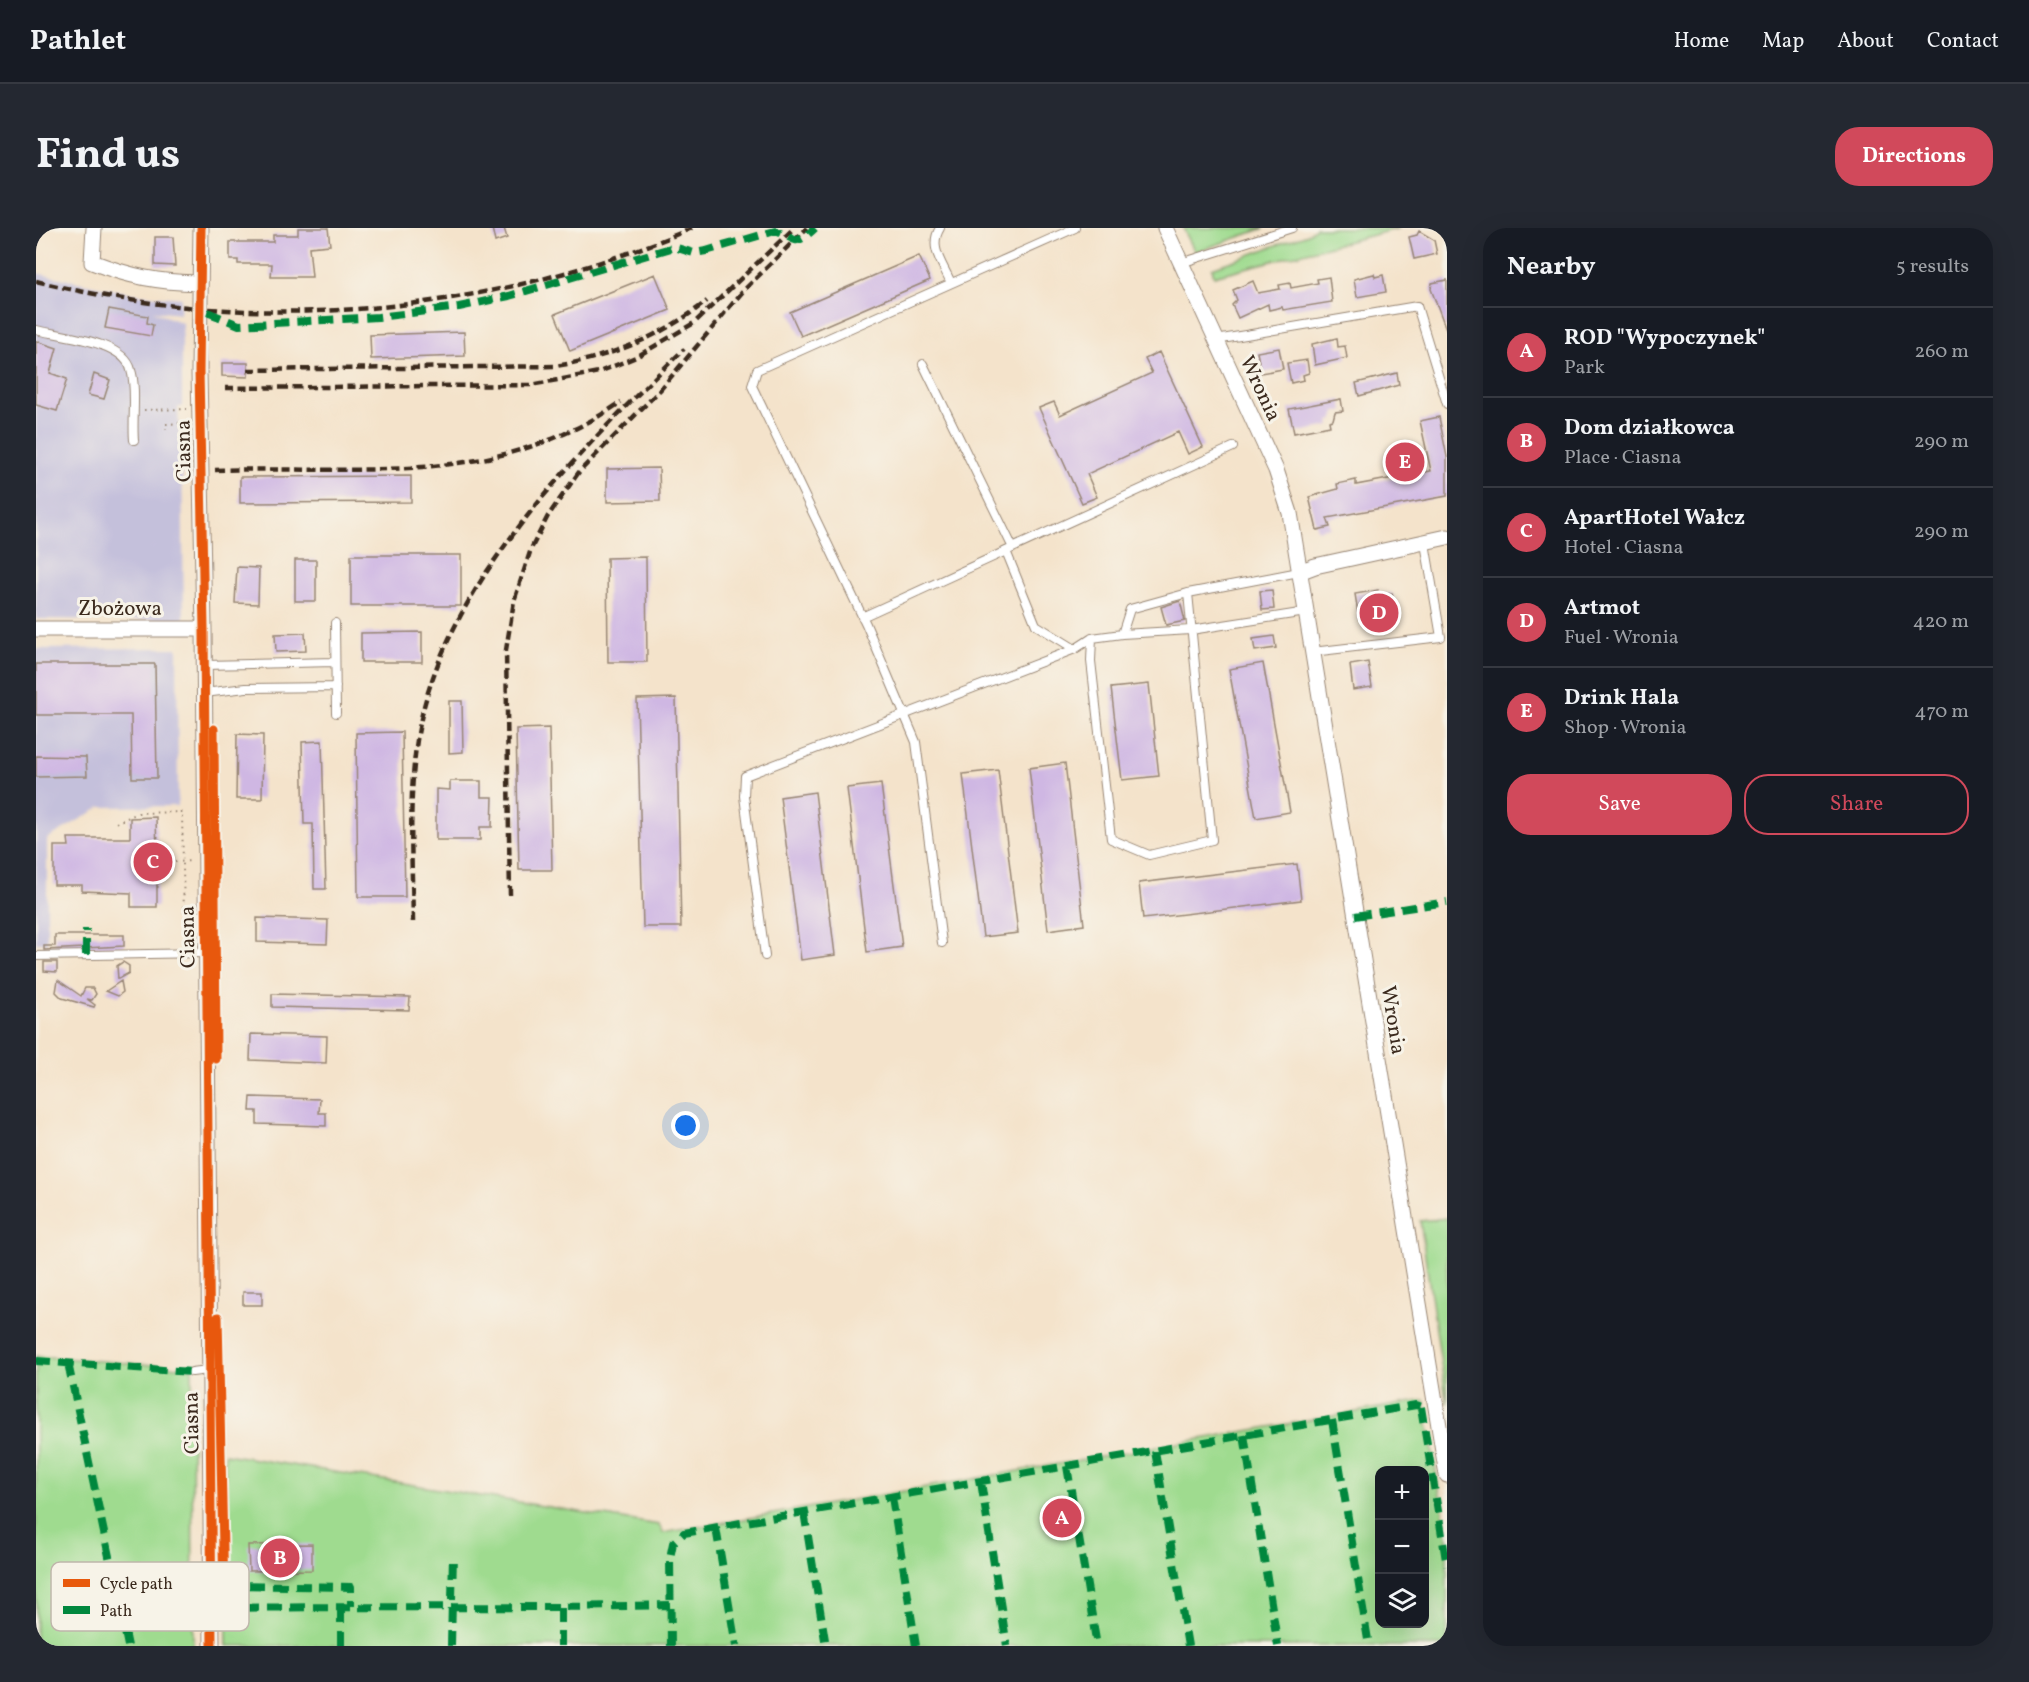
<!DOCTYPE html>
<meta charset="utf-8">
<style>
body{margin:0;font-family:Vollkorn,serif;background:#242831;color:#f1f3f6}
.controls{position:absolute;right:18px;bottom:18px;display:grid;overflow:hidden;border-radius:12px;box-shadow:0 6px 24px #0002}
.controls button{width:54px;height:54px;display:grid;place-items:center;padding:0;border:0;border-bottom:2px solid #363941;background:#171b24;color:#f1f3f6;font:30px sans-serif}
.you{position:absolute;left:650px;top:898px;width:21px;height:21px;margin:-15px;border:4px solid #fff;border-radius:50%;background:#1a73e8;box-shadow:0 0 0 9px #1a73e833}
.badge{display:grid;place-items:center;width:39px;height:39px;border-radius:50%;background:#d1495b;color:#fff;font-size:20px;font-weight:700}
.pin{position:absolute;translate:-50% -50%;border:3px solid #fff;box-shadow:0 2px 6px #0006}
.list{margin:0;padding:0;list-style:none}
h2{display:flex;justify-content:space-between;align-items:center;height:78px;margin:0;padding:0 24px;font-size:26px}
h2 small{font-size:20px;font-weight:400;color:#9ea1a6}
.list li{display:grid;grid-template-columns:39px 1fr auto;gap:18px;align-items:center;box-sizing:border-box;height:90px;padding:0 24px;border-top:2px solid #363941}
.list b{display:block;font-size:22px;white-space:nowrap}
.list p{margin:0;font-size:20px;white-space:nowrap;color:#9ea1a6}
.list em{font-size:20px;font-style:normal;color:#9ea1a6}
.actions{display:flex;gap:12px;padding:18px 24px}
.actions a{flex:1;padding:14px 0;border:2px solid #d1495b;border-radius:24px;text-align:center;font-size:21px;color:#d1495b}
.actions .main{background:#d1495b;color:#fff}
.icon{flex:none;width:33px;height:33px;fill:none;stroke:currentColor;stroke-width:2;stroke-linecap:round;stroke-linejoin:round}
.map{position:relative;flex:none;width:1411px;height:1418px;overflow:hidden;border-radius:24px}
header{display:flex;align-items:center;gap:36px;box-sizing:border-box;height:84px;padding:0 30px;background:#171b24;border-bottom:2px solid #363941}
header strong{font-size:28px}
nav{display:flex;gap:33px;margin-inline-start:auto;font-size:21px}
.intro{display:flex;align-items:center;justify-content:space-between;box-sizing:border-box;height:144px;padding:0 36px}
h1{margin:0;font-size:42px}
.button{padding:15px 27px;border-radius:24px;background:#d1495b;color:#fff;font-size:21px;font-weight:700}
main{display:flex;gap:36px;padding:0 36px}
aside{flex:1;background:#171b24;border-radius:24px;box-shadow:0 6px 24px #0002}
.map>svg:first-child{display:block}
.industrial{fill:#c4c0db}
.green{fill:#9fdb8f;stroke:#6d8256;stroke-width:1.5;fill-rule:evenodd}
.building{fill:#cfb7e3}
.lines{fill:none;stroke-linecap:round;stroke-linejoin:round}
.lane-casing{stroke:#988674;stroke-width:10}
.street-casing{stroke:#988674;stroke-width:17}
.path{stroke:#988674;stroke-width:2;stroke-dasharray:1.5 4.5;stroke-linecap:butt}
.lane{stroke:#fff;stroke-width:8}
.street{stroke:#fff;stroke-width:15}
.rail{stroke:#3b2a1e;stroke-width:4.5;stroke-dasharray:9 4.5;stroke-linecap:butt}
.quiet{stroke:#00873e;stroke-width:8;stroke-dasharray:15 8;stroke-linecap:butt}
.cycleway-casing{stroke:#f7f3e8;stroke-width:13}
.cycleway{stroke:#e8590c;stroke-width:9}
.labels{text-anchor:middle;stroke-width:6;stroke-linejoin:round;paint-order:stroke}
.street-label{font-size:21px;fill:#3b2a1e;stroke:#f7f3e8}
.key{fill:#f7f3e8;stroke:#bfb7ab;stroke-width:1.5}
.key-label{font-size:16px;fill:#3b2a1e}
</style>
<header>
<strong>Pathlet</strong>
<nav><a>Home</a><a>Map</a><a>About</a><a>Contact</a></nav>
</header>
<div class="intro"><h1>Find us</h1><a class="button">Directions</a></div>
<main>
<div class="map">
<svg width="1411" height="1418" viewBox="0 0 1411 1418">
<rect width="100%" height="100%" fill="#f7f3e8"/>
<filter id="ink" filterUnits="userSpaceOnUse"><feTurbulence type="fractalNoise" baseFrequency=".0167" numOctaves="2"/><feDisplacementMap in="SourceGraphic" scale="12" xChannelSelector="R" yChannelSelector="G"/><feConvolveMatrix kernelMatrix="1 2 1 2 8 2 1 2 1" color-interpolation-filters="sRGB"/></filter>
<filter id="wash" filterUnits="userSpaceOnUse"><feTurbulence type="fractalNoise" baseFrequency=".008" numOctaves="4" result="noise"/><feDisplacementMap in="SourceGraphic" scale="24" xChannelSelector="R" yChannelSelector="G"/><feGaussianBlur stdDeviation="1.35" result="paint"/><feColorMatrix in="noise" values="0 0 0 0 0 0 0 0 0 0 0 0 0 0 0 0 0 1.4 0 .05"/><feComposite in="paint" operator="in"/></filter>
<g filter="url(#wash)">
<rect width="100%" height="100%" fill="#f4e3cb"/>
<!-- industrial -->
<path class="industrial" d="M0,45L98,66L145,70L144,86L117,83L146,95V179H142L144,220L146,221L148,392L0,391Z
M141,420L142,578L65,579L11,611V715H0V421Z"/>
<!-- green -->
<path class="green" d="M1147,0H1229L1159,24Z
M1280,0H1364L1178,48L1176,40L1272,6Z
M1411,990V1176L1384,993Z
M0,1128L156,1140L157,1418H0Z
M1388,1172L1411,1309V1418H191L189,1226L623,1297L627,1305ZM1344,1242H1388V1396H1344Z"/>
<g id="blocks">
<!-- building -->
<path class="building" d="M262,0H292L294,17L273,19L276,49H235L236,36H202V32H194V14H237V7H262Z
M456,0H468L471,10L459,14Z
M1383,3L1398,12L1401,26L1378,31L1373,9L1381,7Z
M119,9H137L139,38L119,37Z
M883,28L894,52L765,108L754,84Z
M619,46L634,82L534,123L519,86Z
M1338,46L1339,49L1347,47L1350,64L1321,69L1318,51Z
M1293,49L1296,74L1247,82L1246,79L1233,82L1232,76L1202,90L1196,77L1201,72L1197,62L1217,53L1222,65L1244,61L1243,57L1254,55L1255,60L1282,55L1281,51Z
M1411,52V100L1410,101L1395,61L1396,55Z
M73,81L112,88L111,95L117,97L115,108L69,100Z
M428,104L429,128L335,131L334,107Z
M1301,110L1302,119L1309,118L1311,130L1279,137L1276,116Z
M0,113L21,120L14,145L31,151L21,183L0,177Z
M1243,120L1247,141L1225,145L1221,124Z
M1123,124L1167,219L1152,226L1142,204L1051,246L1061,269L1046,275L1003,180L1018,174L1024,187L1116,145L1109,131Z
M1271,132L1273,145L1267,147L1268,152L1255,155L1251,135Z
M186,135H212V149L186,148Z
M1361,145L1363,157L1323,168L1320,155Z
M58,146L74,152L68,171L52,167Z
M1305,171L1307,183L1299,184L1297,192L1293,193L1294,198L1258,205L1253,181Z
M1403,189L1411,229V268L1291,290L1294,299L1281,302L1273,269L1302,261L1301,256L1320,252V257L1395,243L1384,193Z
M623,240L624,273L571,274V241Z
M375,248V274L204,275V249Z
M315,327H425V378H315Z
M610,329L611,434H572L571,330Z
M259,332H280V373H259Z
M201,339L223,340L222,376L199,375Z
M1236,362L1238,381L1226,382L1224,363Z
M1342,362L1343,367L1356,365L1360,385L1323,391L1319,366Z
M1144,373L1149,393L1130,397L1125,379Z
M386,404V434H325V405Z
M269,405L270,423L240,424L239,406Z
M1238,408L1240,420L1219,423L1217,411Z
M1332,434L1336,459L1317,462L1314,437Z
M1227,435L1254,584L1220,590L1193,441Z
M0,436H119L121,550H96L95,487H0Z
M1113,456L1123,548L1086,552L1075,460Z
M640,470L645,699H607L601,471Z
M413,473H426L427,524L413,525Z
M513,500L516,642H483L480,501Z
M366,504L369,669H322L320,505Z
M201,506L227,507L226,571H200Z
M286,513L290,661H278L277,596H268L266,514Z
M0,528L50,529L51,548L0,549Z
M1029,535L1048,697L1012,702L993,540Z
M962,542L982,705L947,709L927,546Z
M414,553H445V569H457L456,599H444V612H400V561L414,562Z
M845,556L866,719L831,724L811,560Z
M779,564L799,727L765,732L744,569Z
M120,589L121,627H124V641H121V679H95V665L46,663V657H18V618H33L32,610H94V590Z
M1261,636L1265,672L1107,691L1103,655Z
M221,690L292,692L291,716L221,714Z
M19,707H88V718L8,722V718H19Z
M8,734H21V744L8,743Z
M87,734L93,738V745L82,751L81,738Z
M22,752L45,768L49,760H57L60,766L56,772L51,771L59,777L58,779L26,770L20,764Z
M85,753L87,764L82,768L70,763Z
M236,766L374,769L373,782L236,779Z
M215,806L291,808L290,835L214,832Z
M215,869L284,871L283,885H290V898L221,896V883H214Z
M207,1064H226V1077H207Z
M276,1316V1342L213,1343L212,1317Z"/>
</g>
</g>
<g filter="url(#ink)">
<use href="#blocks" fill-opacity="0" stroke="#988674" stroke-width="1.5"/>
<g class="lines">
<defs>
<path id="lane" d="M904,0C892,19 907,36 915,55
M1145,35L1256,0
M0,102C25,108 88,113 95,142C101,160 96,192 98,212
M1180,112L1381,78L1411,176
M887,136L977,320
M970,323L1000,397L1039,421
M826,389L1197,219
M299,395L300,485
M1086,406L1155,402L1270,384
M1056,410L1055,433L1075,611L1113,627L1176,612L1152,365
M1276,424L1405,409L1389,315
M168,437L299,434
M168,465L210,460L300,459
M906,715L880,514L830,396L716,158L721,142L1039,0
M0,728L169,725
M729,728L708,568L709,548L1039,421L1056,410L1086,406L1094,381L1152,365L1263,344
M156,1144L172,1142"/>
<path id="street" d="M58,0L56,34C95,49 122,54 163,55
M165,0L163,143L168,401L176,1418
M1129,0L1240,242L1254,285L1411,1247
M1263,344L1279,338L1411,309
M0,401H168"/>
</defs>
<!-- lane casing -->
<use href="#lane" class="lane-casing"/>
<!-- street casing -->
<use href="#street" class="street-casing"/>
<!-- path -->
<path class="path" d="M108,182L151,181
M130,202V196L149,195
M80,595L102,585L146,584L148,691
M121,609H125
M124,631L139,634L124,636
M139,634L156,633
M121,659H126"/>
<!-- lane -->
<use href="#lane" class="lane"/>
<!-- street -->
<use href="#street" class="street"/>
<!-- rail -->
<path class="rail" d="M0,53C217,108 451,88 656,0
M212,142L520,138C575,129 627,108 671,73
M189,160L495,157L563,144L600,129L658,95L758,0
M179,242C322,238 461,260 585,174
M474,667L470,422L478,373L495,321L512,288L543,244L624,162L708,62L771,0
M377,694C376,633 372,572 381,512C404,360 542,224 648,121"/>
<!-- quiet -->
<path class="quiet" d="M171,84L203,97L342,89L423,79L473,68L638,19L658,25L670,23L739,3C761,10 757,21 779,0
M1319,688L1411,674
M50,727V701
M0,1133L156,1144
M32,1135L92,1418
M1385,1179L1411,1338
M1296,1192L1333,1418
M1208,1207L1242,1418
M1119,1223L1152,1418
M1031,1238L1061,1418
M945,1254L971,1418
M856,1269L880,1418
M768,1284L790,1418
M680,1300L700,1418
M190,1357L315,1359V1378
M185,1380C335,1378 485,1381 634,1377
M305,1418V1378
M415,1418L417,1326
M525,1418V1380
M635,1418L634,1330L637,1315L648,1305L1380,1177L1391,1181"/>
<defs>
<path id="cycleway" d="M165,0L163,143L168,401L176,1418
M178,501L180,831
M182,1089L188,1367V1380L183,1385"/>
</defs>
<!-- cycleway casing -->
<use href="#cycleway" class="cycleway-casing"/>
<!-- cycleway -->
<use href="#cycleway" class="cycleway"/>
</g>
</g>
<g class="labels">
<!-- street labels -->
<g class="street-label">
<text transform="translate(1225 160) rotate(65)" y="7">Wronia</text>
<text transform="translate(147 223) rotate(-91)" y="7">Ciasna</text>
<text x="84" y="387">Zbożowa</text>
<text transform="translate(151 709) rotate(-91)" y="7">Ciasna</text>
<text transform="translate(1358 792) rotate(81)" y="7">Wronia</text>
<text transform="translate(155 1195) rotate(-91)" y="7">Ciasna</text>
</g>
</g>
<!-- legend -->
<rect x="15" y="1334" width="198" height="69" rx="9" class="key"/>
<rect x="27" y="1351" width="27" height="8" fill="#e8590c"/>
<rect x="27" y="1378" width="27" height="8" fill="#00873e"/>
<g class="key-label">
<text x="64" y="1361">Cycle path</text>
<text x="64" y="1388">Path</text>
</g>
</svg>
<div class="controls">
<button>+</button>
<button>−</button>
<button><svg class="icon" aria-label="layers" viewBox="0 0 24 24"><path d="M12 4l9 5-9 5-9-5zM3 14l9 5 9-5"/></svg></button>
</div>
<div class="you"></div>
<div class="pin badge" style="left:1026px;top:1290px">A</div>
<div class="pin badge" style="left:244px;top:1330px">B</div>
<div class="pin badge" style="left:117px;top:634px">C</div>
<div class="pin badge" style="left:1343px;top:385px">D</div>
<div class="pin badge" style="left:1369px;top:234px">E</div>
</div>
<aside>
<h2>Nearby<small>5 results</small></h2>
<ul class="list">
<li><span class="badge">A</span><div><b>ROD &quot;Wypoczynek&quot;</b><p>Park</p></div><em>260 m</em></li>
<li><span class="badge">B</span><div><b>Dom działkowca</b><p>Place · Ciasna</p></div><em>290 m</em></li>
<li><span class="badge">C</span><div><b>ApartHotel Wałcz</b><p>Hotel · Ciasna</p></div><em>290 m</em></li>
<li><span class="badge">D</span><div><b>Artmot</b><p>Fuel · Wronia</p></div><em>420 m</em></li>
<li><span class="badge">E</span><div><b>Drink Hala</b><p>Shop · Wronia</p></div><em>470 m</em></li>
</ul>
<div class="actions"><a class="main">Save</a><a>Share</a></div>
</aside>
</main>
